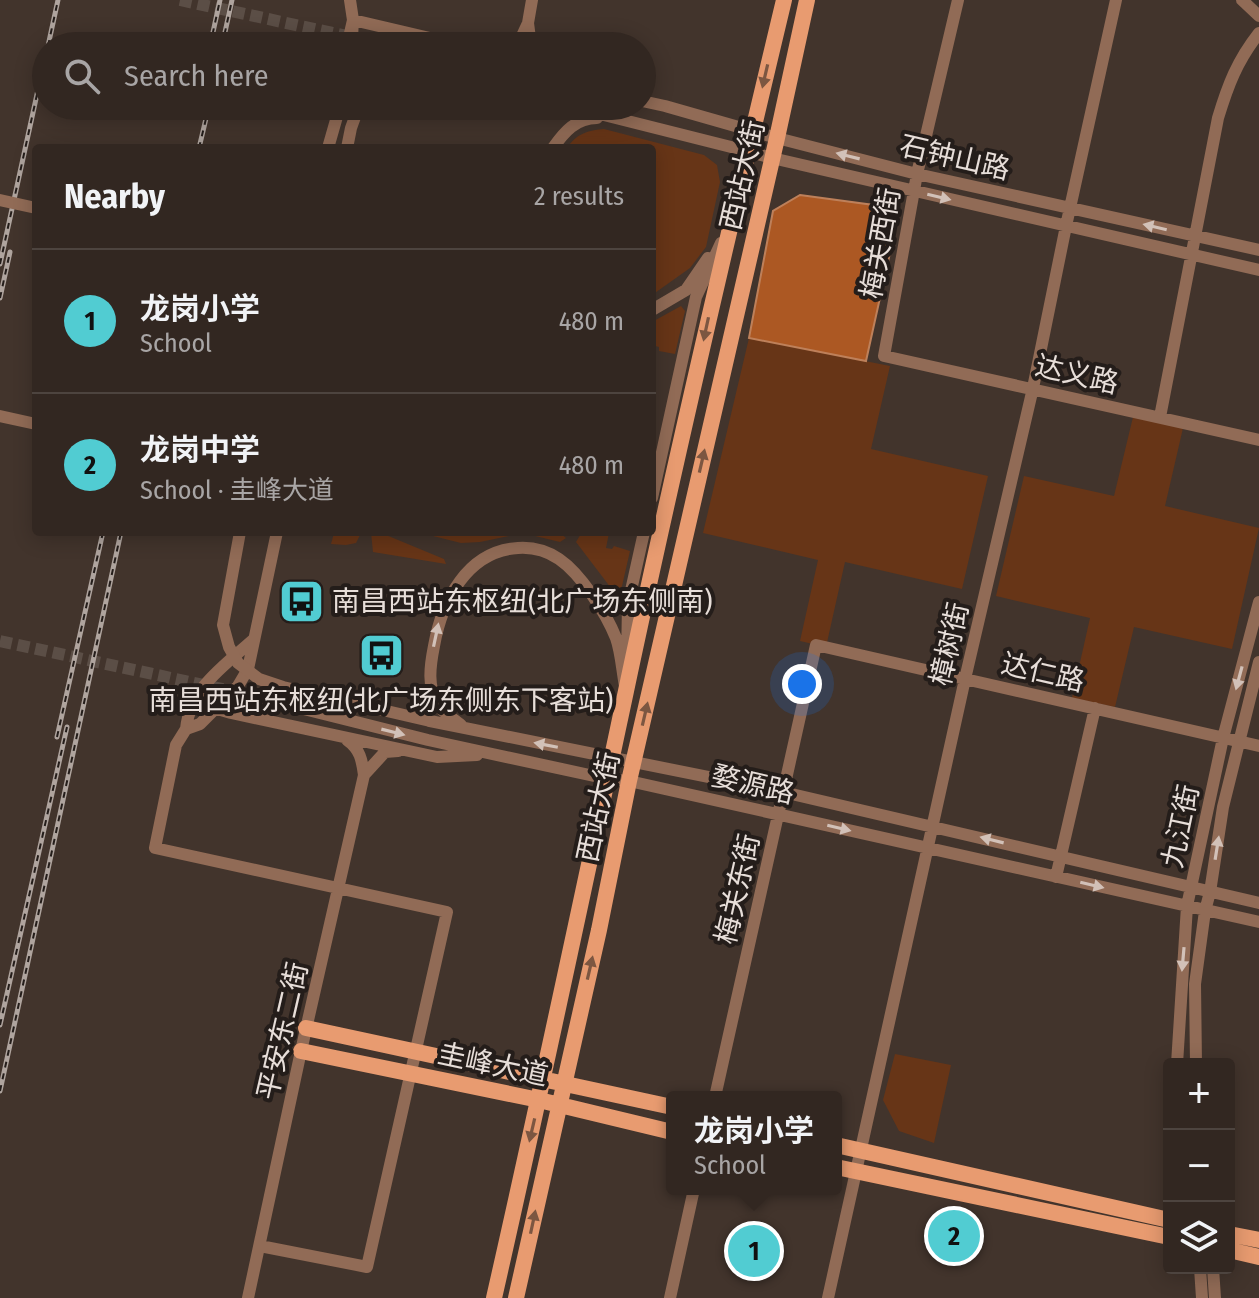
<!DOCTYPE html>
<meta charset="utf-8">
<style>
body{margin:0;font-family:"Fira Sans Condensed","Noto Sans SC",sans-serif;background:#3d332e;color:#f1f3f6}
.controls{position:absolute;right:24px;bottom:24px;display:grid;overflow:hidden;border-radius:8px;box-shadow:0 4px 20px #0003}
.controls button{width:72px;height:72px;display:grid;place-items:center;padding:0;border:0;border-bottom:2px solid #4d443f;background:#322721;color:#f1f3f6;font:40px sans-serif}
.you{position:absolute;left:802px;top:684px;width:28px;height:28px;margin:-20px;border:6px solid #fff;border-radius:50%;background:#1a73e8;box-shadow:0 0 0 12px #1a73e833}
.badge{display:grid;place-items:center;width:52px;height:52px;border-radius:50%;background:#51ccd2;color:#111;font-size:26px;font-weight:700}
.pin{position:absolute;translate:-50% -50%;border:4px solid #fff;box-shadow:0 2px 8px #0006}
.popup{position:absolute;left:666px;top:1091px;width:176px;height:104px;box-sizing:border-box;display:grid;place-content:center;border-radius:8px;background:#322721;filter:drop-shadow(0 2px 6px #0005);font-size:26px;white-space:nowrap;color:#a8a5a5}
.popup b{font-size:30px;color:#f1f3f6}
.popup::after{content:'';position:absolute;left:50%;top:100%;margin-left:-16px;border:16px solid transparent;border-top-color:#322721}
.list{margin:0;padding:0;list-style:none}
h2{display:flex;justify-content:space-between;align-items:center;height:104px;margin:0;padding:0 32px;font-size:34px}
h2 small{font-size:26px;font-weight:400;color:#a8a5a5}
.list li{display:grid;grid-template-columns:52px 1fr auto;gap:24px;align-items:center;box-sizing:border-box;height:144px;padding:0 32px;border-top:2px solid #4d443f}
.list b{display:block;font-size:30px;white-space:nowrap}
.list p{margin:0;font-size:26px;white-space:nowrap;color:#a8a5a5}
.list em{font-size:26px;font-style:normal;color:#a8a5a5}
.icon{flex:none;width:44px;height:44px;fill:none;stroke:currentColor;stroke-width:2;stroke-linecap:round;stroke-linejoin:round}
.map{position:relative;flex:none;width:1259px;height:1298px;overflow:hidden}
.search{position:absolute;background:#322721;box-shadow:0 4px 20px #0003;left:32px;top:32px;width:624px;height:88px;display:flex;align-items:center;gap:20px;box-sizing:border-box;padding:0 28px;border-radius:44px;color:#a8a5a5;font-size:30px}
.panel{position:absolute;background:#322721;box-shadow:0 4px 20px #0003;left:32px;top:144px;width:624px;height:392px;border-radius:8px}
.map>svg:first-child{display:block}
.green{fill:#673517}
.water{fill:#ac5823;stroke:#be805a;stroke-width:2}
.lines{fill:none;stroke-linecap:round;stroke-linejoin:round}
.minor-tunnel{stroke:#5b4e46;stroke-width:12;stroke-dasharray:12 6;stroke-linecap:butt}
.minor{stroke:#916b56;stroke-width:12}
.major{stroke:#e89b70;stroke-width:16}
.rail-casing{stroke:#afa49e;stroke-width:5}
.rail{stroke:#241d1a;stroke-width:2;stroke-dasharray:6;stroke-linecap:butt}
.minor-bridge{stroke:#916b56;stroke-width:12}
.oneway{fill:#7c5641}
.oneway2{fill:#d2c1b8}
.labels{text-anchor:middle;stroke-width:8;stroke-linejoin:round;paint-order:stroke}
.street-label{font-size:28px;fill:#e7ded9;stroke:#241d1a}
.poi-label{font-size:28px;fill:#e7ded9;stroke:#241d1a;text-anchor:start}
</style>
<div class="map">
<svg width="1259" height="1298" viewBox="0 0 1259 1298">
<rect width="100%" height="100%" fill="#42342c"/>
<!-- green -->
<path class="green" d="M604,129L704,155L717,165L720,182L706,247L690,268L652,295V148H567C576,134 588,130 604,129Z
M681,306L685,311L675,354L659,351V347L652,345V322Z
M749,338L890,366L871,449L988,476L962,589L845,562L826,647L800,641L818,560L703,533Z
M1133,417L1183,428L1165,506L1259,528L1232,649L1134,627L1115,707L1072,698L1090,618L996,596L1024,476L1114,496Z
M344,532L361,533L356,543L346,545L331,544L334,533Z
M371,532H386V535L444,559L446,564L373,552Z
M417,532H559L566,538L560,542L531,535H514L480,542L461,543Z
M582,532L609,533L606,548L612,549L614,546L630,551L622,586L617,596L576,542Z
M895,1054L951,1065L934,1143L899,1131L883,1100Z"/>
<!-- water -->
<path class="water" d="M800,195L881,206L895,230L866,361L749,338L773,211Z"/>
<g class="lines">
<!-- minor-tunnel -->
<path class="minor-tunnel" d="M180,0L370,41
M0,641L236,692"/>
<!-- minor -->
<path class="minor" d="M350,0L353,20L464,46
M958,0L917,174L884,356L1259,440
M1242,0L1259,16
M528,23L532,0
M370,41L389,46
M347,46L353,20L352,38L355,46
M513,46L521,38L528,23L531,46
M642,101L665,106L777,138L917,174L1259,250
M568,106L747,151L772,158L1259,270
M328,148L340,106
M347,148L351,128L359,106
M553,148C564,132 576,118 597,118
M652,310L686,290L708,258
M0,416L36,424
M1160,417L1218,118C1228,85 1237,61 1259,33
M652,498L696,297L721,243
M253,640C224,666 190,688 186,729L200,724L238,686L248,669L277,532
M627,659L628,604L644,532
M236,692L428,740L608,779L629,781L1259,922
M199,695L214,708L231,713L437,757L477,755
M430,721L783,792L1259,903
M461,725C454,719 443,713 438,705C427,687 430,666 434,646C442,601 467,551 518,548C532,547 547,551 559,559C581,574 606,613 616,638C621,652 622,670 625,686
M186,729L176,745L155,848L447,912L367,1267L260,1246
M347,740C360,749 362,760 364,775L385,752L398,751
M1056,877L1095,708
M1177,1064L1187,906L1223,738L1259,602
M1196,1064L1195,984L1205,911L1210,892L1223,807L1259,662
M715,1097L816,645L1259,746
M1200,1268L1202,1298
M1213,1268L1215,1298
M248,1298L301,1051L364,775
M670,1298L694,1189
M828,1298L965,679L1033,388L1066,226L1116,0"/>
<!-- major -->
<path class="major" d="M306,1028L672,1107
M301,1051L539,1100L672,1132
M836,1145L1169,1220
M836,1167L1169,1237
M1229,1234L1259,1240
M1229,1250L1259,1257
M494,1298C540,1096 583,893 626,691C675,460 729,230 784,0
M516,1298L599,930L629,781L777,138L807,0"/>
<defs>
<path id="rail" d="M48,46L58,0
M210,46L220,0
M222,46L232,0
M199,148L209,106
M0,264L46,53
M0,298L10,252
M57,737L103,532
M0,1025L67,727
M0,1091L121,532"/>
</defs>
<!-- rail casing -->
<use href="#rail" class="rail-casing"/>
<!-- rail -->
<use href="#rail" class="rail"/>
<!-- minor-bridge -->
<path class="minor-bridge" d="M0,200L36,208
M240,532L223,625L229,647L238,663L259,679L283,687L430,721"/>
</g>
<!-- one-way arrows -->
<defs><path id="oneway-solid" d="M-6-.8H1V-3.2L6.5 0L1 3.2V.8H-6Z" transform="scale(2)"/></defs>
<g class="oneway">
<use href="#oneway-solid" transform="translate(765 76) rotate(103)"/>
<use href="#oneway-solid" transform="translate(706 329) rotate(102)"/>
<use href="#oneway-solid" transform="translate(702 461) rotate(-77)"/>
<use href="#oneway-solid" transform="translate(645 714) rotate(-77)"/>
<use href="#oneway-solid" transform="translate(590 968) rotate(-77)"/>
<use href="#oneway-solid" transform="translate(532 1130) rotate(103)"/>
<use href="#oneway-solid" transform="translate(533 1222) rotate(-78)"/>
</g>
<g class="oneway2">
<use href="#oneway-solid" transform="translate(848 156) rotate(-166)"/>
<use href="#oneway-solid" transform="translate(939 197) rotate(13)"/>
<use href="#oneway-solid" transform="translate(1155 227) rotate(-167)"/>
<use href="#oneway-solid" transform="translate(436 635) rotate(-78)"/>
<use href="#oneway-solid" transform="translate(1239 678) rotate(105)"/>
<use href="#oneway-solid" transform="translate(393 732) rotate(14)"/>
<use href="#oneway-solid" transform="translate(546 745) rotate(-169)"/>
<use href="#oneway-solid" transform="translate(839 828) rotate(13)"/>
<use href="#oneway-solid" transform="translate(992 840) rotate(-166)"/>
<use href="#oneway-solid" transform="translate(1217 848) rotate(-81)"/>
<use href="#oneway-solid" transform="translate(1092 885) rotate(13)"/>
<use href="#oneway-solid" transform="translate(1183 959) rotate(95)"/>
</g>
<!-- icons -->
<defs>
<symbol id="bus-square" viewBox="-11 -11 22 22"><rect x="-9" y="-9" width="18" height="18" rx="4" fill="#51ccd2" stroke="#241d1a"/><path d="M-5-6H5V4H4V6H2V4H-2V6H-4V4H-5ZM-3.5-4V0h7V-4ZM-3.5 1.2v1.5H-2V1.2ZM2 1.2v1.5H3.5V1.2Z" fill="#111"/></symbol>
</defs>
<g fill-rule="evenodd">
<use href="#bus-square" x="276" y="576" width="51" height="51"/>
<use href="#bus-square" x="356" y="630" width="51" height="51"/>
</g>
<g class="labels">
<!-- street labels -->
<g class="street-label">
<text transform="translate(955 157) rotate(13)" y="10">石钟山路</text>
<text transform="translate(742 175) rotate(-77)" y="10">西站大街</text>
<text transform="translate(880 243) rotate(-80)" y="10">梅关西街</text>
<text transform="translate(1077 374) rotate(13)" y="10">达义路</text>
<text transform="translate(949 644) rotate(-77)" y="10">樟树街</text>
<text transform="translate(1043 672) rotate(13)" y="10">达仁路</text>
<text transform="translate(753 784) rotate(13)" y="10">婺源路</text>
<text transform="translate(598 807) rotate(-78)" y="10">西站大街</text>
<text transform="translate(1180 826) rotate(-78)" y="10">九江街</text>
<text transform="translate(737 889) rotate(-77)" y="10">梅关东街</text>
<text transform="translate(282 1031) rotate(-77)" y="10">平安东二街</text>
<text transform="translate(493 1064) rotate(12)" y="10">圭峰大道</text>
</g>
<!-- poi labels -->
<g class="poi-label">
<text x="332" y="611">南昌西站东枢纽(北广场东侧南)</text>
<text x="381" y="710" text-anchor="middle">南昌西站东枢纽(北广场东侧东下客站)</text>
</g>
</g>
</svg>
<div class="controls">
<button>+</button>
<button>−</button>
<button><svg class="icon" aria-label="layers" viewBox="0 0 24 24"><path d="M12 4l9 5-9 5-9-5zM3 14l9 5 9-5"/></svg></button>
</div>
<div class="you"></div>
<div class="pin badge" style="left:754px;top:1251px">1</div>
<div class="popup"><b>龙岗小学</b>School</div>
<div class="pin badge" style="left:954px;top:1236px">2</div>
<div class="search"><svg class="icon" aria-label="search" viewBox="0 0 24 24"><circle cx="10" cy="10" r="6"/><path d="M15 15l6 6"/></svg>Search here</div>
<section class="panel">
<h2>Nearby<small>2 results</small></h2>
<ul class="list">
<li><span class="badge">1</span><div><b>龙岗小学</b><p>School</p></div><em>480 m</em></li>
<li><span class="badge">2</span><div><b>龙岗中学</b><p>School · 圭峰大道</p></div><em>480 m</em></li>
</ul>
</section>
</div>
